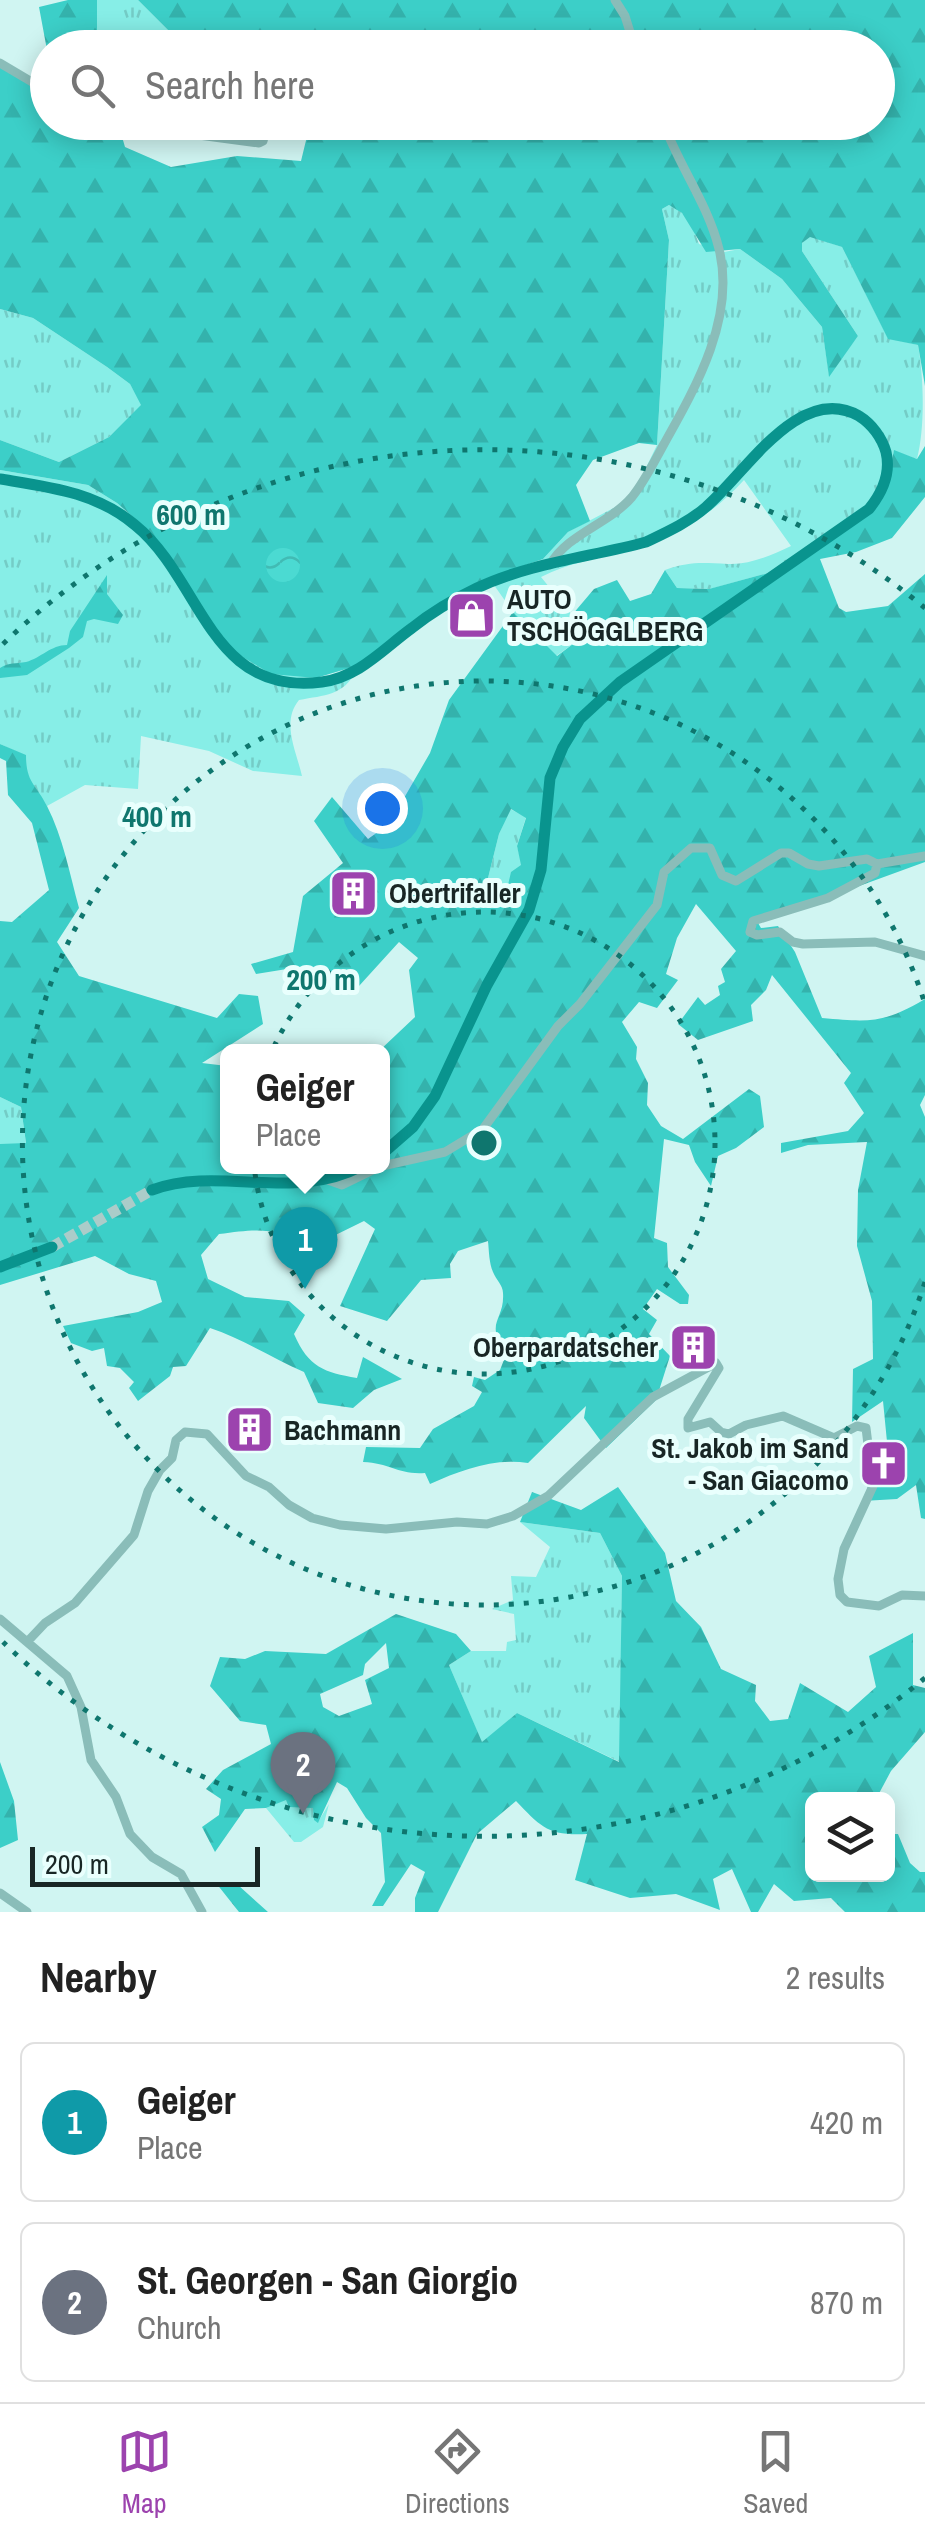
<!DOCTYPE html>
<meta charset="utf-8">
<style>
body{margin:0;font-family:"Archivo Narrow",sans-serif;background:#f2f2f2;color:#222}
.controls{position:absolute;right:30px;bottom:30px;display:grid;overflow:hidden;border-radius:15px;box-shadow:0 5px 25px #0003}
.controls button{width:90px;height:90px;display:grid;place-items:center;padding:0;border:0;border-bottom:2px solid #e0e0e0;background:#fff;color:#222;font:50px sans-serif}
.scale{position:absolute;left:30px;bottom:25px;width:230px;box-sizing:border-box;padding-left:10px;border:5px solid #182625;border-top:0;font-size:28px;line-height:35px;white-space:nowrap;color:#182625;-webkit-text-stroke:8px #e9fffd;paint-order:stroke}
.you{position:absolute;left:382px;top:808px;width:35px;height:35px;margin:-25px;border:8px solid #fff;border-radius:50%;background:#1a73e8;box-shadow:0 0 0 15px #1a73e833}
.badge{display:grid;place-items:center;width:65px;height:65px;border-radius:50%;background:#9c43ae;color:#fff;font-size:32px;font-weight:700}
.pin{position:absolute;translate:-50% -82px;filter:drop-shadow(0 2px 5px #0008)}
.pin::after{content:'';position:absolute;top:52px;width:35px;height:30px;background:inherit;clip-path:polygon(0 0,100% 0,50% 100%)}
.popup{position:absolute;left:220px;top:1044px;width:170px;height:130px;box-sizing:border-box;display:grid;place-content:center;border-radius:15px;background:#fff;filter:drop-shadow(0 2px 8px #0005);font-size:32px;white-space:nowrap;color:#767676}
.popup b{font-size:38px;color:#222}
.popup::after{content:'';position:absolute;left:50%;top:100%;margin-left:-20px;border:20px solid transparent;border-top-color:#fff}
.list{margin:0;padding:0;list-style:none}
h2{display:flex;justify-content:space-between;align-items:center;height:130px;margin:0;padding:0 40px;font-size:42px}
h2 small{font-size:32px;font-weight:400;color:#767676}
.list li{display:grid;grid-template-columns:65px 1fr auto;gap:30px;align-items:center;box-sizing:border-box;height:160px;margin:0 20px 20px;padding:0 20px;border:2px solid #e0e0e0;border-radius:15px}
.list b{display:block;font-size:38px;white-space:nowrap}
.list p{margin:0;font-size:32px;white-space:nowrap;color:#767676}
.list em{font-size:32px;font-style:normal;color:#767676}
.icon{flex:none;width:55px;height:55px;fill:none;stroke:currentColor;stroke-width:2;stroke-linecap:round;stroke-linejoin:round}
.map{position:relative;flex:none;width:925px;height:1912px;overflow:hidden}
.search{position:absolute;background:#fff;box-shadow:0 5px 25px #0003;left:30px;right:30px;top:30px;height:110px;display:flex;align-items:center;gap:25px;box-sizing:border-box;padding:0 35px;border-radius:55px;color:#767676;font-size:38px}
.sheet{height:490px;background:#fff}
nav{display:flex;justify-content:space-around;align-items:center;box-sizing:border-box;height:140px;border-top:2px solid #e0e0e0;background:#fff;font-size:28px;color:#767676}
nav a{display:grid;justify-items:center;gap:5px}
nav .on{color:#9c43ae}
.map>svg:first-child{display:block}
.grass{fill:url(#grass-tufts)}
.forest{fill:url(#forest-firs);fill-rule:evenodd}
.water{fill:url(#water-waves)}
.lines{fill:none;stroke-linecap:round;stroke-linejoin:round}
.major-tunnel{stroke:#abccc9;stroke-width:11;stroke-dasharray:11 5.5;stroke-linecap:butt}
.minor{stroke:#8abdb9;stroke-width:9}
.major{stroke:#09948e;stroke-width:11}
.ring{fill:none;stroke:#0f766e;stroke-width:5;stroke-dasharray:5 10}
.labels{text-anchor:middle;stroke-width:10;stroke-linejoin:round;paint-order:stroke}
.poi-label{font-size:28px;font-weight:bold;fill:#182625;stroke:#e9fffd;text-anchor:start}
.centre{fill:#0f766e;stroke:#e9fffd;stroke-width:5}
.ring-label{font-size:30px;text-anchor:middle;font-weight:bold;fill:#0f766e;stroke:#e9fffd;stroke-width:10;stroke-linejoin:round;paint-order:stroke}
</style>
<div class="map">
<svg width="925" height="1912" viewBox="0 0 925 1912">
<defs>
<pattern id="grass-tufts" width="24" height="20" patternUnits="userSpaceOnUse" patternTransform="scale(2.5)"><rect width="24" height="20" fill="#87eee7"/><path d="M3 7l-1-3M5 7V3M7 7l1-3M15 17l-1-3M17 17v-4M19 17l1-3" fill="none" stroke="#74ccc6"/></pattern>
<pattern id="forest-firs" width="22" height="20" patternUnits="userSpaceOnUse" patternTransform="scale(2.5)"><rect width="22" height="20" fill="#3ccfc8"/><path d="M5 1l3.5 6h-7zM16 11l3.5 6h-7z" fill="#34b2ac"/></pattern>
<pattern id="water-waves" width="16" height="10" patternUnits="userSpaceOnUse" patternTransform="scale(2.5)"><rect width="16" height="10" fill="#4bdad2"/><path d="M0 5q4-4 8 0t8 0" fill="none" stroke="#41bbb4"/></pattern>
</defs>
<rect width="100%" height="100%" fill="#d0f5f2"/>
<!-- grass -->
<path class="grass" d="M97,0H138L185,47H97Z
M669,205C686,211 693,227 699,244L724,252L740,249L782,279L822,327L829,375L858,336L802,251V243L810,236L842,247L888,338L918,345C924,379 925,428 917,459L894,451L887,485L865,506L768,573L710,589L677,588L665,570C691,561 702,563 728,564C750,565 772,555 791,546L744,480C711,516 672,540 624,552C595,559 568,563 541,577L572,615L573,644L556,656L513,612L489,578L543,559L568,532L623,503L638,484L657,445L669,240L662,209Z
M0,309L33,318L107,367L130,384L142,405L109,437L59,462L0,440Z
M0,470L88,485L117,503L316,678L356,671C343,696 325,695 299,700C281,722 296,750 302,776L253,771L209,751L141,736L138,789L85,785L47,806L26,775V756L0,744Z
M510,809L526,817L517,846L522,865L508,886L487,882L499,834Z
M0,1097L21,1107L26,1144H0Z
M520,1522L600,1533L622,1576L620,1762L517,1713L482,1743L449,1665L471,1651H506L507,1642L516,1640L514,1614L492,1609L513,1600L511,1576L536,1577L550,1547Z
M286,1799L313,1807L318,1822L329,1804L323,1827L301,1842H294L266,1808Z"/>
<!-- forest -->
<path class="forest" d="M68,0H97V47L47,50L39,7Z
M138,0H925V386L918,345L888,339L842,247L810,237L802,243V251L858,336L829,377L822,327L782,279L740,249L706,252L682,213L669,205L662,209L669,240L657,445L639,443L593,460L576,485L590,521L568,532L543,559L489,578L356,666L316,678L271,674L226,647L140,523L117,503L88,485L0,470V440L59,462L109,437L141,405L130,384L107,367L33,318L0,309V67L26,79L47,80L48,122L118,123L125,147L171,167L237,156L301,161L310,124L306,123L878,122V48L185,47Z
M925,446V497L892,538L856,552L820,559L839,608L846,612L888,606L925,574V862L758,923L761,928L778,926L795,952L822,1018C869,1022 883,1024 925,999V1095L920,1105L925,1117V1519L921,1518L916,1485L897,1499L863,1501L871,1478L864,1458L888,1452L883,1401L852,1422L853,1369L873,1359L872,1301L857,1246L858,1190L867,1142L808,1145L781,1153V1143L848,1131L864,1113L844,1083L851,1073L772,975L766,990L751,1005L753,1021L698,1040L678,1024L698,997L705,1005L720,995L718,986L725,982L721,969L736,951L696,904L677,938L666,974L678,980L657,1008L639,1002L622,1022L637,1047L636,1059L648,1083L647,1105L661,1126L683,1139L749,1089L760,1096L764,1127L736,1148L718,1156L711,1186L695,1162L689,1145L664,1139L654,1238L667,1243L668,1267L689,1295L688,1304H680L657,1289L643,1309L657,1320L649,1334L670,1356L656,1400L606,1448L584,1418L586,1406L528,1463C493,1458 462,1470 430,1484L425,1473C398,1475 391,1463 363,1462L366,1447L420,1448L433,1429L474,1406L482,1392L472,1386L474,1377L485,1380L500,1370L507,1352C483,1323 505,1321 503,1293C503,1285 496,1280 493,1272C489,1263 489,1251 488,1241L458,1251L450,1264L451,1278L421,1280L387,1321L340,1306L375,1229L364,1221L309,1248C276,1226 257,1229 219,1234L201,1255L208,1279L245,1297L289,1301L305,1315L294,1334C309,1368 324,1372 357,1378L363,1357L402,1379L374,1390L353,1408L318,1403L304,1372C272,1358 243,1339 210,1328L186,1366L173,1367L170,1376L138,1401L129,1388L134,1382L120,1368L107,1366L104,1348L92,1351L71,1343L63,1326L138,1312L162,1302L156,1281L129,1274L95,1256L0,1285V1144L26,1143L21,1107L0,1097V921L12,922L49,890L32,823L8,795L6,761L0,758V744L26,755C26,783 36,784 47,806C63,837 70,875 79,908L57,942L79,976L217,1018L239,994L258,996L263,1024L202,1063L227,1066L228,1166H382V1052L379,1051L415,1017L409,970L418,958L399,942L359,986L293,968L256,974L251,964L293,952L303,896L343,863L314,821L332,797L368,839L389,824L430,753L449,700L513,612L557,656L573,644L572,615L594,589L617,580L630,601L651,594L665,570L677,588L709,589L768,573L865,506L887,485L894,450L917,459ZM511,809L526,818L517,846L521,865L511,872L508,885L487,882L499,834Z
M107,575V594L123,615L118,624L94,619L87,621L83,637L69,648L27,675L0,678V668C10,662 15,664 26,662C41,658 51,645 67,645L70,631Z
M618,1487L665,1553L676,1601L701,1627L721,1669L756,1685L755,1701L770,1721L788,1719L800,1683L848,1712L876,1687L869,1656L913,1633V1685L925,1688V1732L891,1771L876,1799L812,1800V1874H888V1834H898L910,1863L920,1872H925V1912H845L831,1898L794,1901L774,1884L758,1912H751L732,1869L713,1879L720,1910L676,1894L630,1898L575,1880L587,1834C548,1836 541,1827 516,1801L477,1834L438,1912H415V1898L425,1872L411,1864L383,1906H372L385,1882L381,1833L366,1818L347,1788L337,1782L318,1823L314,1820L313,1808L289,1807L286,1800L266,1808L245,1809L215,1852L202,1827L219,1815L221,1799L206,1789L223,1770L271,1744L266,1725L240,1721L210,1686L220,1657L245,1659L265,1651L326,1654L396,1614L456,1634L471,1651L449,1665L482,1742L517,1713L619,1762L622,1576L600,1533L520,1522L532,1492L581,1510ZM386,1643L389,1668L365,1680L372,1704L339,1716L323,1707L320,1694L363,1675L365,1664Z
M0,1762L14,1801L18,1840L0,1848Z
M216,1883L238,1885L268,1912H239Z"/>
<!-- water -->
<path class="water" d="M266 565a17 17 0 1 1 34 0a17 17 0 1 1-34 0Z"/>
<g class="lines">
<!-- major-tunnel -->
<path class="major-tunnel" d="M52,1247L152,1190"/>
<!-- minor -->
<path class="minor" d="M615,0L625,16L635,48
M0,63L32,82L48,99
M69,122L113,131H169L259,143L263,141L268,122
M550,565C567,534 609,524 632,497C645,481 654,462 664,444C696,387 736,317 719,249C708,204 679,166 663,122
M877,864L875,873L828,898L753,921L750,932L757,935L780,932L793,942L803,944L875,942L925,956
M382,1166L445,1152L483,1129L558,1026L580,1004L657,905L664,872L691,848H710L722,875L736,881L781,853H789L808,864L819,866L867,859L877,864L925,856
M328,1180L342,1185L381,1166
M0,1619L67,1676L81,1707L91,1760L116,1797L130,1834L152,1857L181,1874L202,1912
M28,1641L45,1623L75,1603L134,1535L148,1491L160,1470L172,1458L176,1440L185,1432L207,1434L246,1476L269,1487L289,1505L312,1518L340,1525L386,1529L457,1522L487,1524L513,1516L548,1496L653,1397L716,1363L719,1368L688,1419V1428L710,1422L721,1432L729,1434L746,1425L783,1416L834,1438L857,1426L866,1428L873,1486L844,1549L838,1579L840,1595L847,1602L879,1606L902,1595L925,1596
M0,1893L27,1912"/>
<!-- major -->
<path class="major" d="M0,479C49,487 96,492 135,525C202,579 209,697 322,682C359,677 383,649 412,628C432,612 454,599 477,588C530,563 591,557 646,542C667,532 689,522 706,507C745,474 799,382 859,416C872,424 882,438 886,452C891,473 882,493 869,509L620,682L580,719L563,747L550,778L541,870L529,910L487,985L435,1096L413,1127L382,1154
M152,1190C221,1165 292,1203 362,1166
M0,1267L52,1247"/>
</g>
<!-- distance rings -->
<g class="ring">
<circle cx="484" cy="1143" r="231"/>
<path d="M925 1282A462 462 0 1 1 925 1004"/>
<path d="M925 1678A693 693 0 0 1 3 1642M3 644A693 693 0 0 1 925 608"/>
</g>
<!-- icons -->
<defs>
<symbol id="shop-square" viewBox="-11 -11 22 22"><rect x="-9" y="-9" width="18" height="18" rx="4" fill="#9c43ae" stroke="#e9fffd"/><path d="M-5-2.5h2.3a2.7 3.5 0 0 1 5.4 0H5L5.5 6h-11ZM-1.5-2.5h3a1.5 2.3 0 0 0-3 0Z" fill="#fff"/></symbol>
<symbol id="building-square" viewBox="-11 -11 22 22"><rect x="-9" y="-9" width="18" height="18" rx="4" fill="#9c43ae" stroke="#e9fffd"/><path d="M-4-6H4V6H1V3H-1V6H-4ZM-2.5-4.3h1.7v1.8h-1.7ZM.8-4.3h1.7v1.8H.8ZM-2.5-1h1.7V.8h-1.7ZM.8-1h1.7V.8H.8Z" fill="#fff"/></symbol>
<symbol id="church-square" viewBox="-11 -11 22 22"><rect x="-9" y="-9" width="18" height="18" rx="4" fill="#9c43ae" stroke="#e9fffd"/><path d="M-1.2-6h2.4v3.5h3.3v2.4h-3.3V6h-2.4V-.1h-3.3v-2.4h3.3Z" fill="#fff"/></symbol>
</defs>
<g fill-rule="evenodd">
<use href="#shop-square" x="444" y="588" width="55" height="55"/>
<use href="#building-square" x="326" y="866" width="55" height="55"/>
<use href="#building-square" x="666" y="1320" width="55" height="55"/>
<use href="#building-square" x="222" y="1402" width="55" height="55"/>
<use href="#church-square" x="856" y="1436" width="55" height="55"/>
</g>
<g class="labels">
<!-- poi labels -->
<g class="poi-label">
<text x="507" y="609">AUTO<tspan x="507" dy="32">TSCHÖGGLBERG</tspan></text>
<text x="389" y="903">Obertrifaller</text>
<text x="658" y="1357" text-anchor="end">Oberpardatscher</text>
<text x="284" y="1440">Bachmann</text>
<text x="849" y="1458" text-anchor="end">St. Jakob im Sand<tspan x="849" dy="32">- San Giacomo</tspan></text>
</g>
</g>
<circle cx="484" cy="1143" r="15" class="centre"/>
<g class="ring-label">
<text x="191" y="525">600 m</text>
<text x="157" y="827">400 m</text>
<text x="321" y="990">200 m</text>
</g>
</svg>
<div class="controls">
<button><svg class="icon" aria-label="layers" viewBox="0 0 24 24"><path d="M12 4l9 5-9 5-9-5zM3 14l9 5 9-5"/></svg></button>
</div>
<div class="scale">200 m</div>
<div class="you"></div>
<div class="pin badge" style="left:305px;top:1289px;background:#0f9aa8">1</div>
<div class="popup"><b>Geiger</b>Place</div>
<div class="pin badge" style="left:303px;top:1814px;background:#6b7280">2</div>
<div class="search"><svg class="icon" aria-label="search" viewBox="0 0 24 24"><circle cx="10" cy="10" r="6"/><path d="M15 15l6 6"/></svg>Search here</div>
</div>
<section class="sheet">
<h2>Nearby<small>2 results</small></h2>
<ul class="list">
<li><span class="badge" style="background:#0f9aa8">1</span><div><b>Geiger</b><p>Place</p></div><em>420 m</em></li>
<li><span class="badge" style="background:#6b7280">2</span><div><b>St. Georgen - San Giorgio</b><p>Church</p></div><em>870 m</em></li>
</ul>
</section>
<nav>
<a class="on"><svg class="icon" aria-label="map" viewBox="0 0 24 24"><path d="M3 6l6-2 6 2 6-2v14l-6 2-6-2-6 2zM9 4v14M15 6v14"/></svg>Map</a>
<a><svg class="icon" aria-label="directions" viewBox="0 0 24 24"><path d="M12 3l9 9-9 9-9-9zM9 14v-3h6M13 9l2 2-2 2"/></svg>Directions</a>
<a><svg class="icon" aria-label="saved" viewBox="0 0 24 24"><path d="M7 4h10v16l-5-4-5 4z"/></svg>Saved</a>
</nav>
